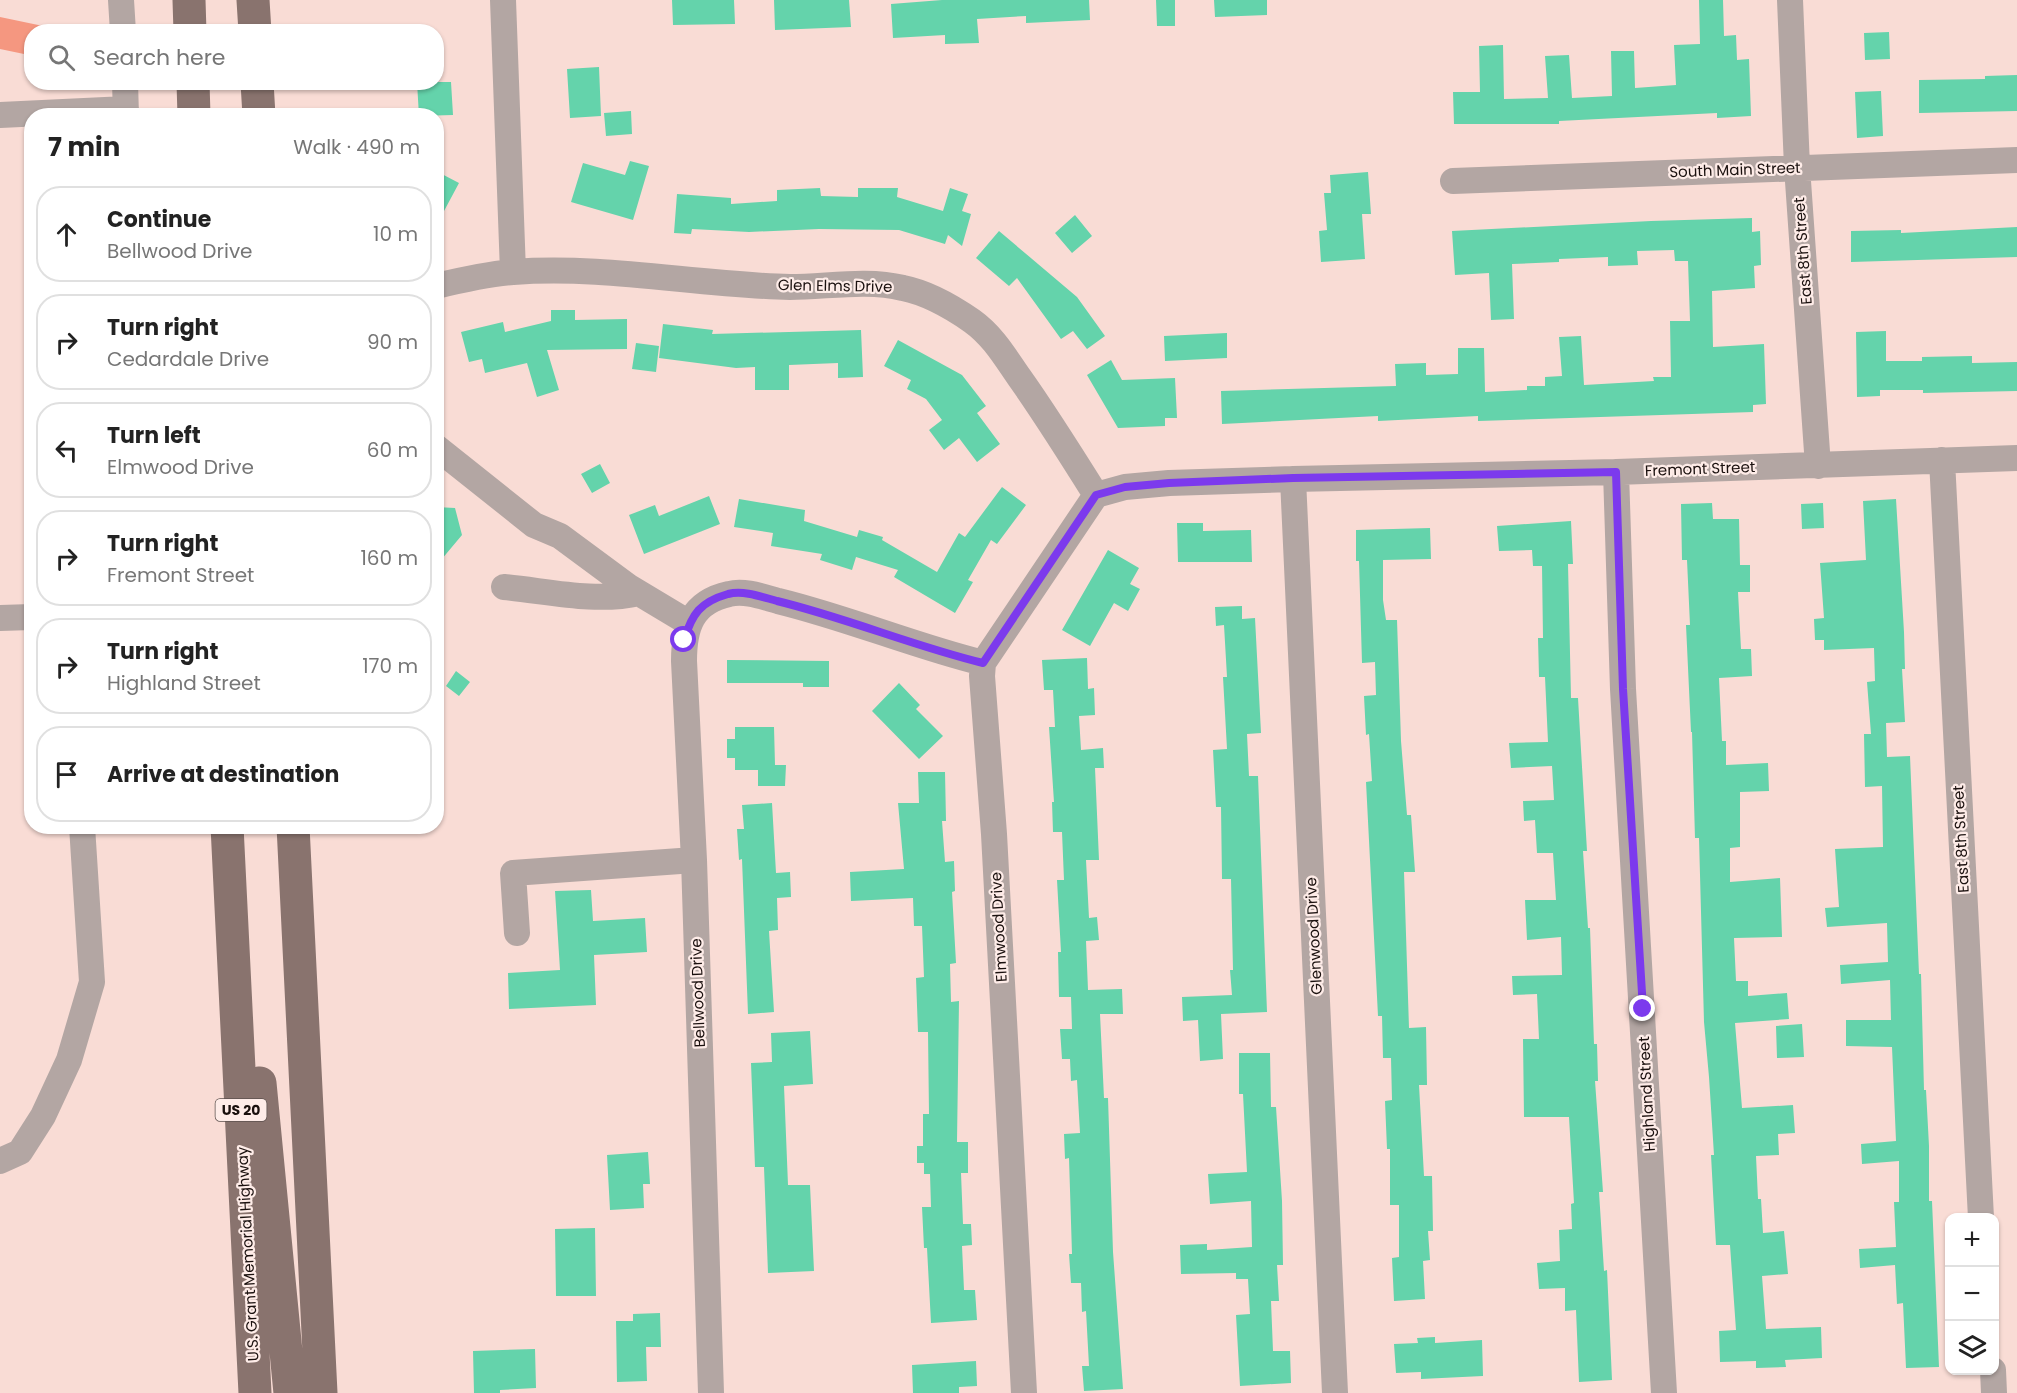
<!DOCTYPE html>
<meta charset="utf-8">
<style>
body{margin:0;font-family:Poppins,sans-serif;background:#f2f2f2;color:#222}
.controls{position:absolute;right:18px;bottom:18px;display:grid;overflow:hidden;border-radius:12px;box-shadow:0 2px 4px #0004}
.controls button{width:54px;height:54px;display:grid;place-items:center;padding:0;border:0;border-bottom:2px solid #e0e0e0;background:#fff;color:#222;font:30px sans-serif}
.stop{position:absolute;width:18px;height:18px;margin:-14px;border:4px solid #7c3aed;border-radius:50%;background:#fff}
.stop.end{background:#7c3aed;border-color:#fff;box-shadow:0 2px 6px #0008}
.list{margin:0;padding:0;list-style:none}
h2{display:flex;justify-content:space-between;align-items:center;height:78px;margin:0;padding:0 24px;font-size:26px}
h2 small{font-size:20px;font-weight:400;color:#767676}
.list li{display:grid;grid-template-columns:39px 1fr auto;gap:18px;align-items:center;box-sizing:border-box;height:96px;margin:0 12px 12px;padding:0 12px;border:2px solid #e0e0e0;border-radius:24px}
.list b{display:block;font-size:22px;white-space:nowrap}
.list p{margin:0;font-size:20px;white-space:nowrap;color:#767676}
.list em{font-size:20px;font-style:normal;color:#767676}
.icon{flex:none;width:33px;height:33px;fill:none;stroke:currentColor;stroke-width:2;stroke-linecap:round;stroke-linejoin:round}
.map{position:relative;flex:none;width:2017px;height:1393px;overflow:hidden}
.search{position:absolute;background:#fff;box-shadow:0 2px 4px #0004;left:24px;top:24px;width:420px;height:66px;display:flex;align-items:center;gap:15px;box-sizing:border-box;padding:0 21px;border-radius:24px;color:#767676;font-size:22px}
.panel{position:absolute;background:#fff;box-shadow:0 2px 4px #0004;left:24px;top:108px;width:420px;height:726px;border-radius:24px}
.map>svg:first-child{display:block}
.forest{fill:#f59780}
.building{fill:#64d3ab}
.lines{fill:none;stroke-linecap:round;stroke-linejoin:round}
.minor{stroke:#b3a6a3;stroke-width:26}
.major{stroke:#89736e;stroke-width:33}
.route{stroke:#7c3aed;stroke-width:8}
.labels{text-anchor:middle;stroke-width:4.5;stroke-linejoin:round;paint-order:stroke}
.shield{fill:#feece8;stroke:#5e524f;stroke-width:1.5}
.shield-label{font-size:14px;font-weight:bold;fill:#1a100e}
.street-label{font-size:15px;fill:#1a100e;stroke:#feece8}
</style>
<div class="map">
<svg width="2017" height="1393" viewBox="0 0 2017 1393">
<rect width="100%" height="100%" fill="#f9dcd5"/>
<!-- forest -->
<path class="forest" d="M0,17L43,26L44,31L32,32L31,53L24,54L0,49Z"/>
<!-- building -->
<path class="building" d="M672,0H734L735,24L673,25Z
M774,0H849L851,27L775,30Z
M942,0H1089L1090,20L1026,23V16L977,19L979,43L945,44V35L893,38L891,4Z
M1156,0H1175V26H1157Z
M1214,0H1267V15L1215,17Z
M1699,0H1723L1724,36L1736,35L1737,60L1749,59L1751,116L1717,118V113L1559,121V124H1454L1453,92H1480L1479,46L1503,45L1504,99L1548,98L1545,56L1569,55L1572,98L1612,96L1611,51H1634L1635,88L1676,85L1674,45L1700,44Z
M1889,32L1890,59L1865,60L1864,33Z
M599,67L601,116L570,118L567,69Z
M2017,75V111L1919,113V80L1985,79V76Z
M417,82H451L453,115L419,116Z
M1881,91L1883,136L1857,138L1855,92Z
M631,111L632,134L606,136L604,113Z
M630,161L649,166L633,220L571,202L583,163L625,175Z
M436,171L459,183L436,226Z
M1368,172L1371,214H1362L1365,259L1321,262L1319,231L1327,230L1324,193H1331L1330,175Z
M820,188L821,196L858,197V188H898L897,197L943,211L950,188L968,194L962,211L971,214L962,246L948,235L945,244L899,230L819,229L749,232L692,229L691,234L674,233L677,194L731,198V204L777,201V190Z
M1075,215L1092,236L1072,253L1055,233Z
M1752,218V232L1760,231L1761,265L1754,266L1755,288L1712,291L1713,347L1764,344L1766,404L1753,405V412L1478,421V416L1378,421V416L1222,424L1221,391L1396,386L1395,364L1426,363V375L1458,374V348H1484L1485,392L1527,390V386H1545V377L1562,376L1559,337L1581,336L1584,385L1654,381L1653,377H1671L1670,321H1690L1688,261H1675L1674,250L1637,251L1638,265L1608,266V257L1559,259V262L1512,264L1514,319L1491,320L1489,273L1455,275L1452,231L1651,221Z
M2017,227V257L1851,262V231L1901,230V233Z
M999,231L1077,297L1105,336L1087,349L1073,331L1061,339L1017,278L1009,286L976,258Z
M551,310H575V320L627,319V349L547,350L559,390L537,397L527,363L485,373L482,359L469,362L461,332L503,322L505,332L551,321Z
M663,324L713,330L712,334L861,330L863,377L838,378V363L789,365V390H755V367L736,368L659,358Z
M1886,331V361H1922V357L1972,356V363L2017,362V391L1923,393V390H1880V396L1857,397L1856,332Z
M1227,333V358L1165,361L1164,336Z
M898,340L962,375L986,406L977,413L1000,444L977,462L959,438L944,450L929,430L942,420L926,399L907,389L911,380L884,366Z
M636,343L659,346L656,372L632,369Z
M1111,360L1122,380L1175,378L1177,418H1165V426L1118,428L1087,375Z
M600,464L610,483L592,493L581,474Z
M1002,487L1026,505L997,544L991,540L968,580L973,582L955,613L894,577L898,570L856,557L852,570L820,560L822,554L771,546L773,533L734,527L739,499L805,510L804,521L857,537L859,530L883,537L882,540L937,572L959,533L965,537Z
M709,496L720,524L644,554L629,515L655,505L659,516Z
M1896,499L1904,632L1905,669H1902L1905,722L1886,723L1887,757L1910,756L1919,974H1921L1924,1090H1926L1929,1146V1201H1932L1939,1367L1906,1368L1903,1303L1897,1304L1895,1265L1860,1268L1859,1249L1896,1247L1894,1202H1899V1161L1862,1164L1861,1144L1896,1141L1892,1047L1846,1046V1020H1891L1890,980L1841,984L1840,965L1888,962L1887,923L1827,927L1825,908L1839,907L1835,849L1883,847L1882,786L1865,787L1864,734H1871L1867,682L1875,681L1874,648L1824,650V640H1815L1814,619L1824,618L1820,563L1866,560L1863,501Z
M1712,503L1713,519H1739L1740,565H1750V592H1738L1741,649H1751L1752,676L1719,678L1722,741H1726V765L1768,763L1769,791L1740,792V847L1730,848V882L1780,878L1782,937L1734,938L1736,981H1748V996L1787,993L1789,1019L1735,1023L1742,1108L1793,1105L1795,1133L1778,1134L1779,1155L1756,1156L1758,1199H1761L1763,1233L1784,1231L1788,1274L1762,1276L1766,1329L1821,1327L1822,1358L1785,1360L1786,1367L1756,1368V1361L1720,1362L1719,1331L1736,1330L1730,1245H1716L1713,1192L1711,1155H1714L1709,1077L1704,1022L1699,838H1695L1692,732H1691L1686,625H1690L1687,560H1682L1681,504Z
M1823,503L1824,528L1802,529L1801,504Z
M436,507L455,508L462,535L436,566Z
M1571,521L1573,564H1568L1571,698H1578L1581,750L1587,851H1583L1588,928H1590L1594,1044H1597L1598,1081H1595L1603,1192H1599L1604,1271L1607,1270L1612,1380L1579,1382L1576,1310L1565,1311V1288L1539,1289L1537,1263L1560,1261L1559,1230L1572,1229L1571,1204L1574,1203L1569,1117H1524L1523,1039H1539L1537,994L1513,995L1512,976L1562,975L1561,937L1527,940L1525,900H1556L1553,853H1537L1535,820L1524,821L1523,801L1554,800L1552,766L1511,768L1509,743L1548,742L1545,677H1539L1538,638H1543L1542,566H1533L1532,550L1499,551L1497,526Z
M1177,523H1203V531L1251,530L1252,562H1178Z
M1430,528L1431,559L1383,560V600L1386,620H1397L1401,741L1407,815H1411L1415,872H1404L1409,1028L1426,1027L1427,1085H1419L1424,1176H1432L1433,1231H1428L1430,1260L1423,1261L1425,1299L1394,1301L1392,1258L1399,1257V1205H1390V1149H1387L1385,1101L1392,1100L1391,1058H1383L1382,1016H1378L1366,782L1372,781L1369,734L1366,735L1364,696L1376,695L1375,662L1362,663L1359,561H1356V530Z
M1108,550L1139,568L1130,584L1140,589L1128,611L1114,603L1090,646L1062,630Z
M1242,606V619L1255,618L1261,733L1247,734L1249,776H1258L1267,1012L1221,1014L1223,1059L1200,1061L1198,1020L1183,1021L1182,997L1232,995L1230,970H1233L1231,879H1222L1221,807H1216L1213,750L1227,749L1223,677H1227L1224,625L1216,626L1215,607Z
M1087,658L1088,689L1094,688L1095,715L1079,716L1081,750L1103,748L1104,768H1095L1099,860H1086L1089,918L1097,917L1099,940L1086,941L1088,990L1122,989L1123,1014H1100L1104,1098H1108L1113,1252L1123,1389L1084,1391L1082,1366H1089L1086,1311L1082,1312L1081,1283H1071L1069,1254H1072L1069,1158L1065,1159L1064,1134L1080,1133L1077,1080L1071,1081L1070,1059H1062L1060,1029H1072L1071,997H1059L1058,952H1061L1057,880H1064L1062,832H1053L1052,802H1054L1049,727H1055L1053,690H1044L1042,660Z
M727,660L829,661V687H803V683H727Z
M456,671L470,682L459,696L446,686Z
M899,683L920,705L916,709L943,736L919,759L872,711Z
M735,727H774L775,765H786L785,786H758V770H735V758H727V739H735Z
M918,772H945L946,821H942L945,862L954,861L955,891L952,892L956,963L950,964L951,1002L959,1001L957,1142H968V1173H961L963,1224H971L972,1245L962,1246L964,1290H975L977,1320L931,1323L927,1248H924L922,1207H931L930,1174H924V1163H917V1146H923V1114H929L928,1032H918L916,978L924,977L922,926H914L913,898L851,901L850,872L904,869L898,803H919Z
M772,803L776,873L790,872L791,897L777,898L778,930L769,931L774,1012L748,1014L742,859L739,860L737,829H744L742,805Z
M591,890L593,921L645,918L647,952L594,955L596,1005L509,1009L508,973L560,970L555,891Z
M1802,1024L1804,1057L1777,1058L1776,1026Z
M810,1031L813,1084L784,1086L788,1185H810L814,1271L768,1273L764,1167H755L751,1063L772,1062L771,1033Z
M1239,1053H1270L1271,1107H1276L1282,1201L1283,1265H1277L1279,1301H1271L1273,1351H1290L1291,1383L1240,1386L1236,1315L1250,1314L1248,1279H1236V1273L1181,1274L1180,1245L1207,1244V1250L1252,1247L1251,1201L1210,1204L1208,1174L1247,1172L1243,1094H1239Z
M648,1152L650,1184H643L644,1208L610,1210L607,1155Z
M595,1228L596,1296H556L555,1229Z
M660,1313L661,1347H646L647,1381L617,1382L616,1321H633V1314Z
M1435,1337V1343L1482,1340L1483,1376L1421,1379V1372L1396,1373L1394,1344L1418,1343L1417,1338Z
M535,1349L536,1388L500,1390V1393H474L473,1351Z
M976,1361L977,1386L959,1387V1393H913L912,1365Z"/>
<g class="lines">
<!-- minor -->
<path class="minor" d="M121,0L123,32
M503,0L513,272
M1790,0L1797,167L1818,466
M125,82L126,116
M0,115L126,109
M1453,181L2017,160
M436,286C461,280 487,274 513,272C605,265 697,285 790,287C827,287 866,279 903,288C928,293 952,307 972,321C993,336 1005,357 1019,377C1046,415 1071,455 1096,495
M436,447L534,525L560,536L629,587L689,623
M1942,460L1981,1218
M1616,472L1623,689L1664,1393
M1293,479L1335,1393
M1096,495L1125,487L1169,483L1293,479L1616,472L2017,458
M504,587C547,591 595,603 639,593
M0,618L32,617
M517,933L513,873L694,860
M0,1161L20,1152L43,1116L69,1060L92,982L82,826
M1993,1370L1994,1393
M711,1393L694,860L684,661C684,627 692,602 729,594C745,590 763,597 778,601C848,618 914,646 983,663
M1024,1393L994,834L982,676L983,663L1096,495"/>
<!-- major -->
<path class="major" d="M189,0L190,32
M253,0L255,32
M193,82L194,116
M257,82L259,116
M227,826L255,1393
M293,826L321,1393
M260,1083L290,1393"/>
</g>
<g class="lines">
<!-- route -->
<path class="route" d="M684,640C692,614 700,602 728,594C744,590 762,597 777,601C847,618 913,646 983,663L1096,495L1125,487L1169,483L1293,478L1616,472L1623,689L1643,1009"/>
</g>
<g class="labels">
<!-- shield labels -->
<rect class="shield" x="215.5" y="1099" width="51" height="22" rx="4.5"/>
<g class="shield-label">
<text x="241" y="1115">US 20</text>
</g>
<!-- street labels -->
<g class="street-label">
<text transform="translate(1735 170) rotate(-2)" y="5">South Main Street</text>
<text transform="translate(1803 251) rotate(-94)" y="5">East 8th Street</text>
<text transform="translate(835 286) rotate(1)" y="5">Glen Elms Drive</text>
<text transform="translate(1700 469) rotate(-2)" y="5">Fremont Street</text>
<text transform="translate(1961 839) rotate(-93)" y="5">East 8th Street</text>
<text transform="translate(999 927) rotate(-93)" y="5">Elmwood Drive</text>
<text transform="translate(1314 936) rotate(-93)" y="5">Glenwood Drive</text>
<text transform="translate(698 993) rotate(-92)" y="5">Bellwood Drive</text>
<text transform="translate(1647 1094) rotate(-93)" y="5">Highland Street</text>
<text transform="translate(248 1254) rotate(-93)" y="5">U.S. Grant Memorial Highway</text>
</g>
</g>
</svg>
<div class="controls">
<button>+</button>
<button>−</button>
<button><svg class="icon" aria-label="layers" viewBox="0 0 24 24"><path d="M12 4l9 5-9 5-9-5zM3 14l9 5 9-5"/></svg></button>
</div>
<div class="stop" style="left:684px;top:640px"></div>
<div class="stop end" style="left:1643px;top:1009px"></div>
<div class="search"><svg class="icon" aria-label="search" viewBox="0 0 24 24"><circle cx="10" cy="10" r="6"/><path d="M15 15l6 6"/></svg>Search here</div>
<section class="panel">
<h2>7 min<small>Walk · 490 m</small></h2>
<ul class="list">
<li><svg class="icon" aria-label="ahead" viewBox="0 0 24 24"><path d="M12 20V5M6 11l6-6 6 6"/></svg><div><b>Continue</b><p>Bellwood Drive</p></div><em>10 m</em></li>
<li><svg class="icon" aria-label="right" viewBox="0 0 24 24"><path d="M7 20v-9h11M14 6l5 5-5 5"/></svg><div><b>Turn right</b><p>Cedardale Drive</p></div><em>90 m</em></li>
<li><svg class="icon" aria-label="left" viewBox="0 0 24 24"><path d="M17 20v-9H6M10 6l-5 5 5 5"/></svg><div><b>Turn left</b><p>Elmwood Drive</p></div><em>60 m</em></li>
<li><svg class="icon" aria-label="right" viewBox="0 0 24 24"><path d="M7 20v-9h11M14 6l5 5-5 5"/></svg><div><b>Turn right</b><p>Fremont Street</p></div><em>160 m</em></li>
<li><svg class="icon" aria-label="right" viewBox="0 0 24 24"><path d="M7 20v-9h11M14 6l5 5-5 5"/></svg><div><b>Turn right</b><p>Highland Street</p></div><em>170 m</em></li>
<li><svg class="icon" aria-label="arrive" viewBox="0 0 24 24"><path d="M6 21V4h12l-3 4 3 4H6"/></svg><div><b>Arrive at destination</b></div></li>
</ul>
</section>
</div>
